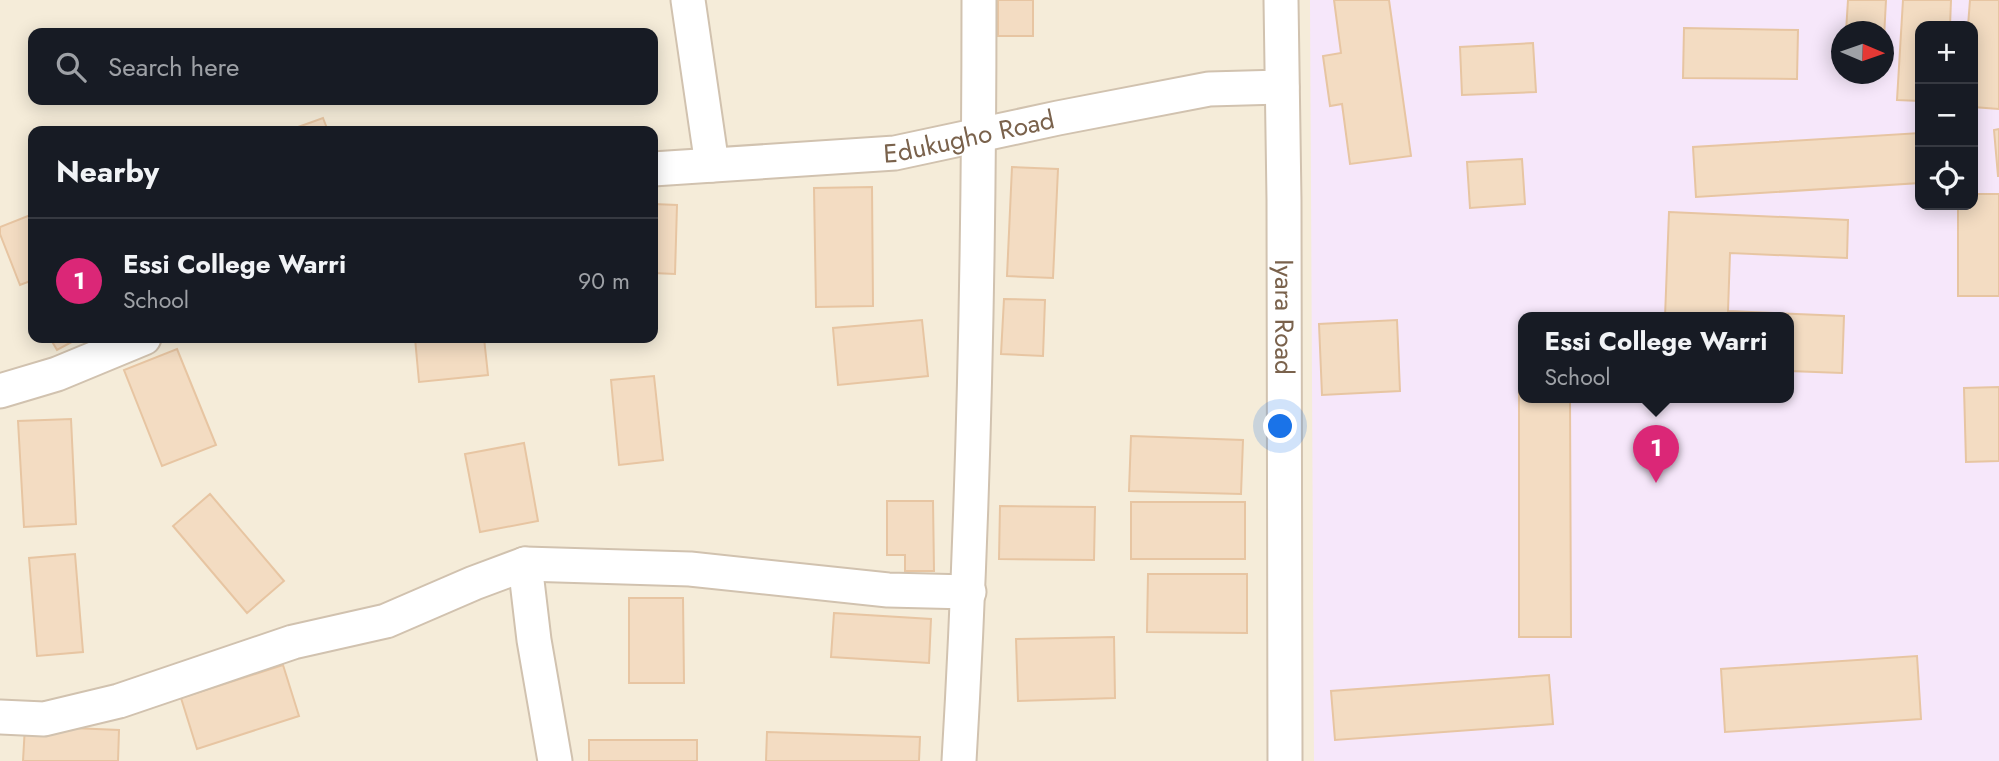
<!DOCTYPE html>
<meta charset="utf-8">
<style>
body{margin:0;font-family:Jost,sans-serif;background:#242831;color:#f1f3f6}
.controls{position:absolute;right:21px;top:21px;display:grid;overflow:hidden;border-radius:14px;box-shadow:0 4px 18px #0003}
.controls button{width:63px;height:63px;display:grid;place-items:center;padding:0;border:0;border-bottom:2px solid #363941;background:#171b24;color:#f1f3f6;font:35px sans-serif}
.compass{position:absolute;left:1831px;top:21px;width:63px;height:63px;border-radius:50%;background:#171b24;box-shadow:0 4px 18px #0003;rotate:92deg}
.you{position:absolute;left:1281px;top:427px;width:24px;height:24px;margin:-18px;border:5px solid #fff;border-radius:50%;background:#1a73e8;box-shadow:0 0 0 10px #1a73e833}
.badge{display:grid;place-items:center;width:46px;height:46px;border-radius:50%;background:#db2777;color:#fff;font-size:23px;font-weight:700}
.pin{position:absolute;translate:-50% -58px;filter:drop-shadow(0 2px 4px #0008)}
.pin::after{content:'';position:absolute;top:37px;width:24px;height:21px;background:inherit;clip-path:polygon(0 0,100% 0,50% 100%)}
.popup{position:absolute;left:1518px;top:312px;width:276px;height:91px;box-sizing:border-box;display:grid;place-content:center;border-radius:14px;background:#171b24;filter:drop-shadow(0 2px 5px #0005);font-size:23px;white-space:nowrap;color:#9ea1a6}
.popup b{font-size:26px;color:#f1f3f6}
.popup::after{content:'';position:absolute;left:50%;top:100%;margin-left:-14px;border:14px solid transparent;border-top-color:#171b24}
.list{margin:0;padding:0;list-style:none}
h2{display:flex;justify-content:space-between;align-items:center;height:91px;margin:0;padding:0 28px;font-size:30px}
h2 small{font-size:23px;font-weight:400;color:#9ea1a6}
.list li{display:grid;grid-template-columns:46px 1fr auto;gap:21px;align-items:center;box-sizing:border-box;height:126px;padding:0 28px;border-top:2px solid #363941}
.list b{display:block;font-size:26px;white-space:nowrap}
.list p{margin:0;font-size:23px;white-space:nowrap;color:#9ea1a6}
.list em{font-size:23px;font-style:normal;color:#9ea1a6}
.icon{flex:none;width:38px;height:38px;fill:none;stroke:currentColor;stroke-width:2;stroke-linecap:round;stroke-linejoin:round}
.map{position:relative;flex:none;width:1999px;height:761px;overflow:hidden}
.search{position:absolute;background:#171b24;box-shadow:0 4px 18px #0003;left:28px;top:28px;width:630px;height:77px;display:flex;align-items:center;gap:18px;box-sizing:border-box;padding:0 24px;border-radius:14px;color:#9ea1a6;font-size:26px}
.panel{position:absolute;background:#171b24;box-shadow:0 4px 18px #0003;left:28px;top:126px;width:630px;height:217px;border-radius:14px}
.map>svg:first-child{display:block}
.residential{fill:#f5ecd9;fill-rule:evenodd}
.education{fill:#f6e7fa;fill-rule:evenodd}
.building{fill:#f3dcc2;stroke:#e7c5a2;stroke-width:2}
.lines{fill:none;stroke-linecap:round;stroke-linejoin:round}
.street-casing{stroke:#d1c2af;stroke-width:37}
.street{stroke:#fff;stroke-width:33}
.labels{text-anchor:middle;stroke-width:7;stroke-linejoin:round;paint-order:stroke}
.street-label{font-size:26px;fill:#7a624c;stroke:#fffcf2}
</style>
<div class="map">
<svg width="1999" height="761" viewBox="0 0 1999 761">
<rect width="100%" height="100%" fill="#fdf8eb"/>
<!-- residential -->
<path class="residential" d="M0,0H1999V761H0ZM1920,26H1973V205H1920ZM1842,32H1884V74H1842ZM33,33H653V100H33ZM33,131H653V338H33ZM1523,317H1789V397H1523Z"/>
<!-- education -->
<path class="education" d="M1310,0H1999V761H1314ZM1920,26H1973V205H1920ZM1842,32H1884V74H1842ZM1523,317H1789V397H1523Z"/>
<!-- building -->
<path class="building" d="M998,0H1033V36H998Z
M1334,0H1389L1411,156L1350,164L1342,104L1330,106L1323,56L1341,53Z
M1848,0H1886L1884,38V32H1846Z
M1903,0H1951L1950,26H1920V101L1897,100Z
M1970,0H1999V109L1973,107V26H1968Z
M1684,28L1798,30L1797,79L1683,78Z
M1533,43L1536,92L1462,95L1460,47Z
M323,118L328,131H287Z
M1999,129V176H1998L1994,130Z
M1920,133V183L1696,197L1693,147Z
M1522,159L1525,204L1470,208L1467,162Z
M1012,167L1058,169L1053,278L1007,276Z
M872,187L873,306L816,307L814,188Z
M1973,194H1999V296H1958V205H1973Z
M653,204L677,205L675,274L653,273Z
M1669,212L1848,220L1847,258L1730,253L1728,311L1844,316L1842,373L1789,371V317H1665Z
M33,214V280L20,285L0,234V227Z
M1004,299L1045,300L1043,356L1001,354Z
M922,320L928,376L838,385L833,328Z
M1397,320L1400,391L1322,395L1319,324Z
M50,338H79L57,350Z
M415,338H484L488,375L419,382Z
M1519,341H1523V397H1570L1571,637H1519Z
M177,349L216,445L162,466L124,370Z
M654,376L663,460L619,465L611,380Z
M1999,387V461L1966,462L1964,388Z
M71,419L76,524L24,527L18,421Z
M1131,436L1243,440L1241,494L1129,491Z
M524,443L538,521L480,532L465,454Z
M210,494L284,581L247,613L173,526Z
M887,501H933L934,571H905V555H887Z
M1131,502H1245V559H1131Z
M1000,506L1095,507L1094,560L999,559Z
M75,554L83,652L37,656L29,558Z
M1148,574H1247V633L1147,632Z
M629,598H683L684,683H629Z
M834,613L931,619L929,663L831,657Z
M1114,637L1115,698L1018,701L1016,639Z
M1917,656L1921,719L1725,732L1721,669Z
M283,665L299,716L197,749L181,698Z
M1549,675L1553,724L1335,740L1331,691Z
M25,726L119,730L118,761H23Z
M767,732L920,737L919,761H766Z
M589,740H697V761H589Z"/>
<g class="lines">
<defs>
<g id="street">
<path d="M688,0L712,165"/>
<path id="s1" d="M1281,0L1284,200L1285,761"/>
<path id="s2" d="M653,169L895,153L1058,118L1209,89L1282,87"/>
<path d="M0,391L57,374L144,338"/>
<path d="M525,564L534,640L555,761"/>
<path d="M0,717L44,719L119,701L293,642L386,621L474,583L525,564L690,569L888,590L969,592"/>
<path d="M959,761C974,508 979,254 979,0"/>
</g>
</defs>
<!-- street casing -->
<use href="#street" class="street-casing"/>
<!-- street -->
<use href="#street" class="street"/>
</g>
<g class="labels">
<!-- street labels -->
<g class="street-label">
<text dy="9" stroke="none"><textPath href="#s2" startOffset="318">Edukugho Road</textPath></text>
<text dy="9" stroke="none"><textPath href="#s1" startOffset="317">Iyara Road</textPath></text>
</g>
</g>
</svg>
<div class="controls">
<button>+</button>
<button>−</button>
<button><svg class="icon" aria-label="locate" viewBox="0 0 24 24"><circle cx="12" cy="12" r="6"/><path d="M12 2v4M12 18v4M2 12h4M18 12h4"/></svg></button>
</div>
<svg class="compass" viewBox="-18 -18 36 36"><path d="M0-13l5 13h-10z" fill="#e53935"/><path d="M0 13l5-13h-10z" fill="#9ea1a6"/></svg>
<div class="you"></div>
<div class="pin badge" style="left:1656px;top:483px">1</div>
<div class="popup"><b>Essi College Warri</b>School</div>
<div class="search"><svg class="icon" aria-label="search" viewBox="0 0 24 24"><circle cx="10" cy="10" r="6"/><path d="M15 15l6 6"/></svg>Search here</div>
<section class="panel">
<h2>Nearby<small></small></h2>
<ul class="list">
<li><span class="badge">1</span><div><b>Essi College Warri</b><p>School</p></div><em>90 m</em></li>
</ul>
</section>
</div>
